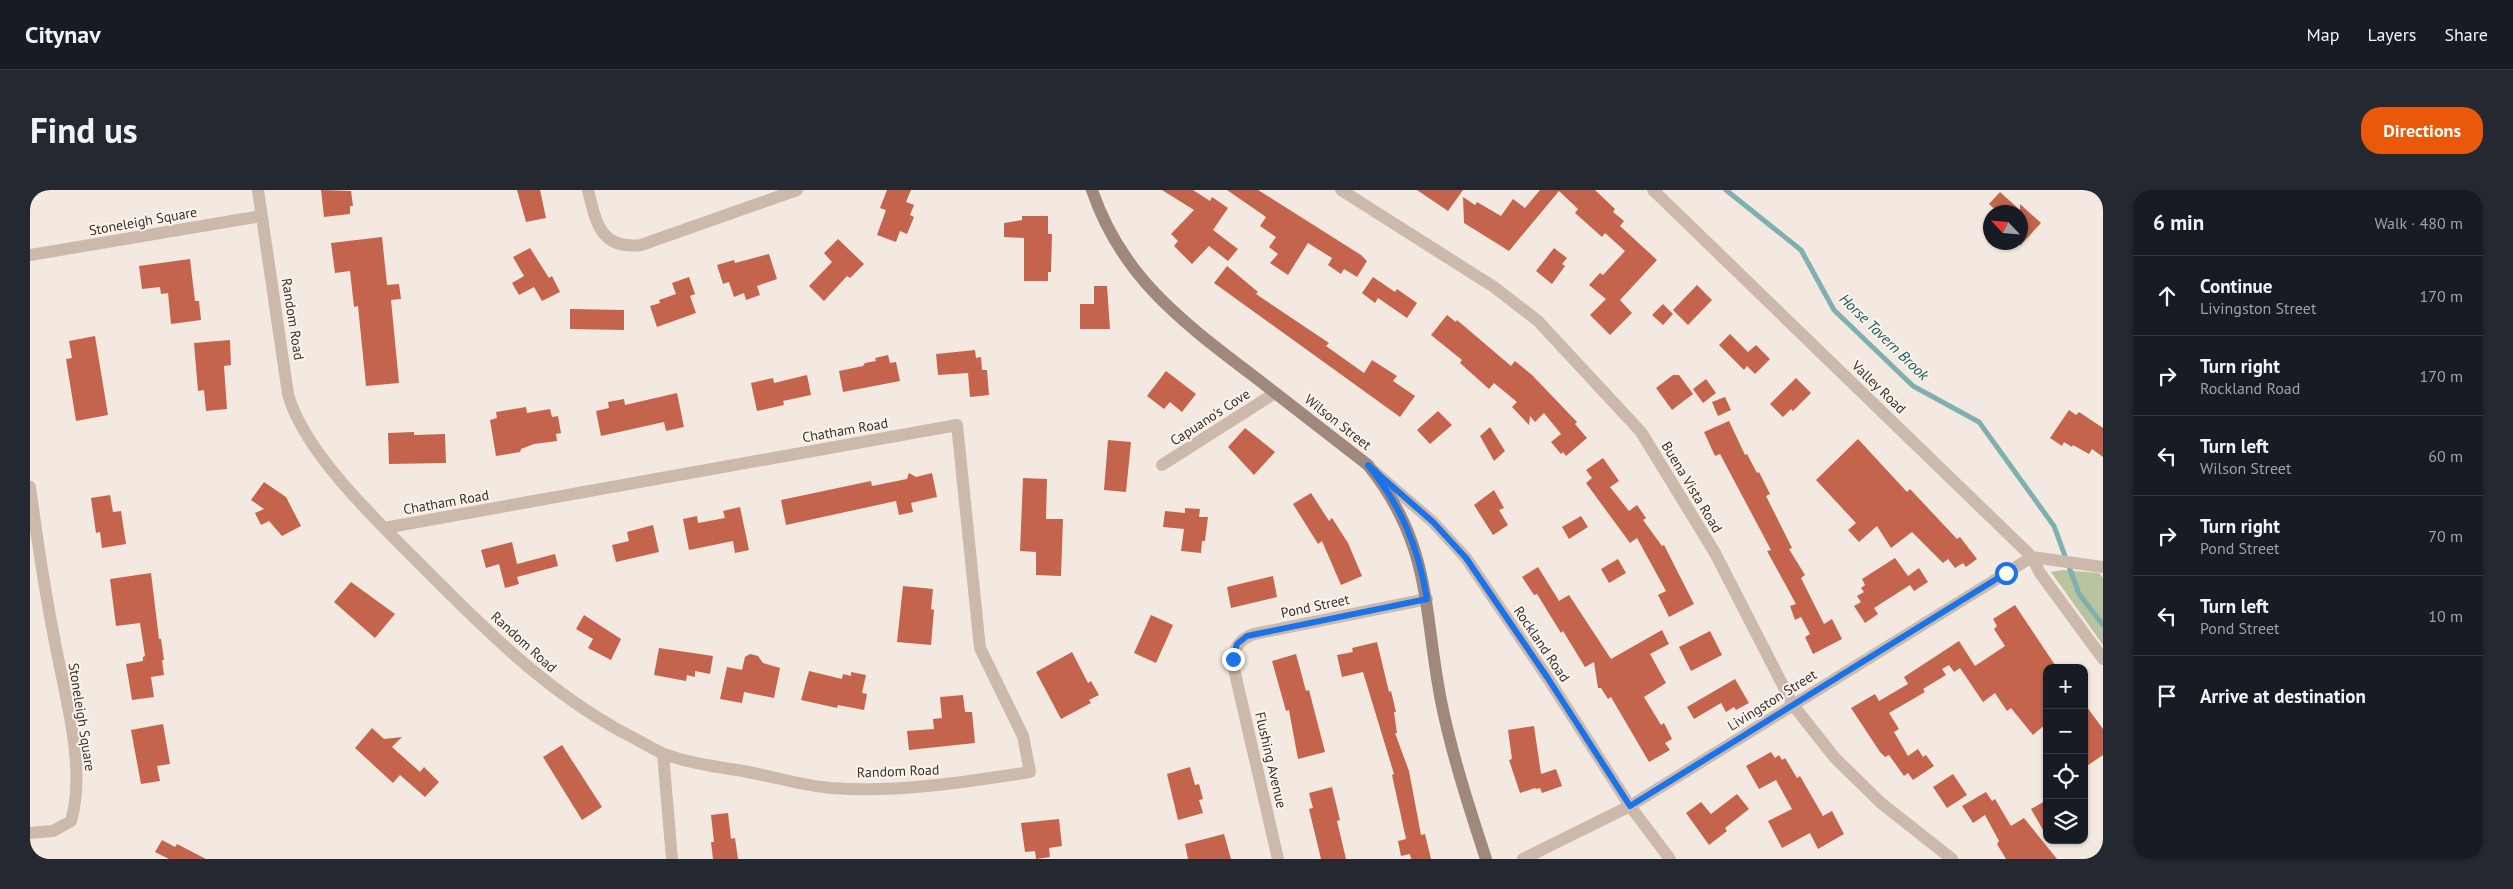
<!DOCTYPE html>
<meta charset="utf-8">
<style>
body{margin:0;font-family:"PT Sans",sans-serif;background:#242831;color:#f1f3f6}
.controls{position:absolute;right:15px;bottom:15px;display:grid;overflow:hidden;border-radius:10px;box-shadow:0 1px 4px #0004}
.controls button{width:45px;height:45px;display:grid;place-items:center;padding:0;border:0;border-bottom:1px solid #363941;background:#171b24;color:#f1f3f6;font:25px sans-serif}
.compass{position:absolute;left:1953px;top:15px;width:45px;height:45px;border-radius:50%;background:#171b24;box-shadow:0 1px 4px #0004;rotate:296deg}
.stop{position:absolute;width:15px;height:15px;margin:-11px;border:4px solid #1a73e8;border-radius:50%;background:#fff}
.stop.end{background:#1a73e8;border-color:#fff;box-shadow:0 1px 5px #0008}
.list{margin:0;padding:0;list-style:none}
h2{display:flex;justify-content:space-between;align-items:center;height:65px;margin:0;padding:0 20px;font-size:21px}
h2 small{font-size:16px;font-weight:400;color:#9ea1a6}
.list li{display:grid;grid-template-columns:32px 1fr auto;gap:15px;align-items:center;box-sizing:border-box;height:80px;padding:0 20px;border-top:1px solid #363941}
.list b{display:block;font-size:19px;white-space:nowrap}
.list p{margin:0;font-size:16px;white-space:nowrap;color:#9ea1a6}
.list em{font-size:16px;font-style:normal;color:#9ea1a6}
.icon{flex:none;width:28px;height:28px;fill:none;stroke:currentColor;stroke-width:2;stroke-linecap:round;stroke-linejoin:round}
.map{position:relative;flex:none;width:2073px;height:669px;overflow:hidden;border-radius:20px}
header{display:flex;align-items:center;gap:30px;box-sizing:border-box;height:70px;padding:0 25px;background:#171b24;border-bottom:1px solid #363941}
header strong{font-size:24px}
nav{display:flex;gap:28px;margin-inline-start:auto;font-size:18px}
.intro{display:flex;align-items:center;justify-content:space-between;box-sizing:border-box;height:120px;padding:0 30px}
h1{margin:0;font-size:35px}
.button{padding:12px 22px;border-radius:20px;background:#ea580c;color:#fff;font-size:18px;font-weight:700}
main{display:flex;gap:30px;padding:0 30px}
aside{flex:1;background:#171b24;border-radius:20px;box-shadow:0 1px 4px #0004}
.map>svg:first-child{display:block}
.green{fill:#b9c3a0}
.lines{fill:none;stroke-linecap:round;stroke-linejoin:round}
.stream{stroke:#7fb0b0;stroke-width:5}
.building{fill:#c5644d}
.street{stroke:#ccb9ac;stroke-width:12}
.secondary{stroke:#a0887d;stroke-width:12}
.route{stroke:#1a73e8;stroke-width:6}
.labels{text-anchor:middle;stroke-width:4;stroke-linejoin:round;paint-order:stroke}
.street-label{font-size:14px;fill:#3a2f2b;stroke:#faf4ed}
.water-label{font-size:15px;font-style:italic;fill:#205b5c;stroke:#faf4ed}
</style>
<header>
<strong>Citynav</strong>
<nav><a>Map</a><a>Layers</a><a>Share</a></nav>
</header>
<div class="intro"><h1>Find us</h1><a class="button">Directions</a></div>
<main>
<div class="map">
<svg width="2073" height="669" viewBox="0 0 2073 669">
<rect width="100%" height="100%" fill="#f3e9e0"/>
<!-- green -->
<path class="green" d="M2033,380L2069,383L2073,388V455L2021,382Z"/>
<g class="lines">
<!-- stream -->
<path class="stream" d="M1696,0L1771,60L1804,120L1883,196L1949,232L2024,336L2049,404L2073,435"/>
</g>
<!-- building -->
<path class="building" d="M291,0L321,1L323,16H320V24L294,27Z
M487,0H510L516,28L496,32Z
M857,0H881L876,12L884,15L880,25L884,27L877,44L870,41L866,52L847,45L856,20L850,18Z
M1132,0H1163L1180,11L1182,7L1198,18L1183,40L1208,59L1198,71L1179,56L1162,74L1144,56L1148,51L1141,44L1164,20Z
M1197,0H1228L1331,65L1337,71L1327,87L1314,79L1311,84L1298,75L1302,68L1278,53L1258,85L1240,73L1248,64L1239,57L1246,47L1230,36L1236,27Z
M1387,0H1433L1418,21Z
M1510,0H1565L1585,19L1583,22L1594,31L1590,36L1627,70L1590,110L1602,123L1580,145L1560,125L1576,109L1559,95L1570,83L1573,85L1595,61L1575,43L1572,47L1545,23L1548,19L1529,1L1479,61L1434,33L1433,7L1445,15L1447,12L1471,26L1483,9L1495,18Z
M1970,2L1990,20V14L2011,33L1990,56V22H1968L1959,14Z
M992,26H1018V44H1022L1021,82H1018V91H994V48L974,47V33L992,30Z
M352,47L357,95L369,94L371,109L361,110L369,193L336,196L328,116L324,117L320,81L305,83L301,53Z
M808,49L834,74L820,88L817,86L794,111L779,96L802,72L794,63Z
M500,58L519,88L522,86L530,102L512,111L504,97L489,105L482,93L494,86L483,67Z
M1524,58L1537,68L1532,74L1535,76L1522,94L1506,81Z
M739,64L747,89L727,96L730,105L716,110L714,103L704,107L699,92L693,94L687,75L704,70L705,73Z
M160,69L165,111H169L171,130L141,134L138,103L131,104L130,97L112,99L109,76Z
M1197,76L1228,102L1226,104L1299,153L1296,156L1334,183L1342,170L1367,186L1363,191L1385,206L1370,227L1184,93Z
M659,87L665,104L660,106L666,123L627,137L620,116L630,113L629,110L646,104L642,93Z
M1343,87L1365,102L1367,99L1387,113L1377,128L1348,108L1345,113L1332,103Z
M1667,95L1682,110L1658,135L1643,120Z
M1064,96H1077L1080,139H1050V114H1064Z
M1633,114L1643,124L1633,135L1622,125Z
M540,119L594,120V140L540,139Z
M1417,125L1426,132L1427,130L1481,176L1485,171L1502,185L1547,232L1545,234L1557,248L1536,266L1533,262L1531,264L1521,252L1531,244L1514,223L1505,232L1500,226L1499,235L1482,217L1487,212L1464,193L1459,199L1430,173L1432,170L1401,145Z
M1700,144L1718,162L1726,155L1740,169L1725,184L1717,176L1714,180L1689,155Z
M65,146L78,225L46,231L36,169L42,168L39,151Z
M200,150L201,175L194,176L197,219L176,221L174,200L168,201L164,153Z
M945,160L946,168L951,167L952,180H957L959,205L940,207L938,183L908,185L906,164Z
M858,165L860,173L866,172L870,191L813,202L809,181L833,176L835,173L846,171L845,168Z
M1136,181L1166,204L1152,222L1140,212L1134,219L1117,206Z
M777,185L781,205L753,211L754,215L727,221L721,193L743,188L744,193Z
M1643,185H1649L1663,204L1642,220L1626,198Z
M1766,188L1781,203L1763,221L1761,219L1753,227L1740,214Z
M1676,189L1686,203L1673,213L1663,199Z
M647,203L654,237L636,241L634,232L571,246L566,221L579,218L578,212L594,209L595,215Z
M1695,207L1701,220L1688,226L1682,212Z
M496,217L497,223L520,219L522,227L528,226L531,243L526,244L527,251L504,254L491,259L490,262L466,266L460,230L467,228L466,222Z
M2039,220L2046,225L2049,222L2073,238V267L2062,259L2059,264L2043,255L2042,257L2034,252L2032,256L2020,248Z
M1408,221L1422,235L1400,254L1387,240Z
M1699,231L1715,265L1717,264L1727,283L1729,282L1740,304L1736,306L1762,358L1759,359L1775,385L1771,388L1794,434L1802,429L1812,449L1783,464L1775,447L1780,444L1771,427L1765,430L1760,416L1766,414L1737,361L1741,360L1690,264L1685,266L1674,242Z
M1460,237L1475,261L1464,271L1450,246Z
M1215,238L1245,262L1224,285L1198,257Z
M384,242V245L415,244L416,273L359,274L358,243Z
M1828,249L1877,302L1880,299L1927,349L1930,347L1947,369L1936,377L1933,373L1925,378L1918,369L1913,373L1882,342L1861,358L1847,336L1829,352L1818,340L1826,333L1786,290Z
M1078,250L1101,252L1096,302L1074,300Z
M1573,268L1589,291L1580,297L1599,321L1607,315L1616,328L1613,330L1632,356L1634,355L1664,414L1639,427L1628,405L1636,401L1607,348L1600,353L1556,293L1562,288L1556,280Z
M879,283L886,287L902,283L907,307L881,313L883,322L869,325L866,311L756,335L751,310L841,291L842,296L877,289Z
M993,288L1017,289L1016,329H1033L1031,386L1006,385V362L990,361Z
M234,292L256,307L271,336L252,346L239,331L231,335L225,323L234,319L221,310Z
M1464,300L1474,318L1469,320L1478,335L1463,345L1444,315Z
M1281,303L1299,331L1302,328L1318,353L1332,386L1311,395L1292,351L1288,354L1263,314Z
M80,305L83,322L91,321L96,354L72,358L70,342L66,343L61,308Z
M710,317L719,360L705,363L703,351L659,360L653,329L667,326L668,333L695,328L693,321Z
M1155,318L1170,319L1169,327H1178L1175,351H1172L1171,363L1151,361L1154,339L1133,337L1135,321L1155,323Z
M1551,326L1558,337L1539,349L1532,337Z
M623,335L629,362L586,372L582,355L599,351L597,342Z
M482,352L487,374L525,364L528,376L487,387L489,394L475,398L469,374L456,378L451,360Z
M1865,368L1878,386L1889,378L1898,392L1884,401L1880,395L1844,418L1848,424L1835,433L1824,416L1831,412L1827,406L1834,402L1831,398L1835,395L1832,389Z
M1588,369L1596,383L1579,393L1571,379Z
M1508,377L1529,411L1539,405L1581,469L1632,440L1639,454L1620,464L1636,493L1614,507L1631,535L1634,533L1642,549L1635,553L1640,560L1619,572L1581,507L1578,509L1571,498H1568L1564,472L1555,477L1533,441L1531,443L1507,404L1504,405L1492,387Z
M121,383L129,449H131L134,470H132L134,485L121,487L124,507L102,510L96,474L113,471V467L115,466L110,433L86,436L80,389Z
M1243,386L1247,407L1201,418L1197,397Z
M321,392L365,424L345,448L304,412Z
M873,396L903,399L901,419L904,420L901,455L867,452Z
M1985,415L2027,478H2017V533L2003,545L1981,518L1977,521L1965,503L1953,512L1930,478L1924,482L1919,475L1912,479L1916,485L1893,499L1895,502L1859,523L1869,539L1864,542L1878,566L1888,559L1893,567L1896,565L1904,576L1883,590L1878,583L1874,586L1859,565L1855,567L1850,562L1821,518L1845,504L1849,511L1878,494L1874,487L1929,451L1945,476L1975,456L1964,439L1967,436L1963,429Z
M554,425L591,449L581,470L558,458L563,449L546,439Z
M1121,425L1143,435L1126,473L1104,463Z
M1680,441L1692,465L1661,481L1649,457Z
M1347,452L1359,502L1361,501L1366,522H1364L1367,543H1365L1379,581L1391,645L1395,644L1401,669H1381L1380,664L1371,666L1368,651L1376,649L1362,585L1364,584L1333,482L1312,487L1307,465L1323,462L1322,458Z
M629,458L683,466L680,484L665,481V487L657,485L656,491L624,485Z
M1042,462L1058,493L1061,491L1069,505L1059,510L1061,513L1031,529L1006,482Z
M720,464L728,466L733,473L750,478L744,508L714,502L712,513L690,509L697,477L712,480L715,467Z
M1266,464L1276,501L1279,500L1295,562L1268,569L1259,520L1256,521L1242,471Z
M779,481L812,489L813,484L821,486V482L836,485L832,503L837,504L834,520L808,515L807,518L771,510Z
M1705,489L1719,513L1706,520L1704,517L1696,522L1691,513L1664,529L1657,517Z
M933,505L935,522H942L945,553L879,560L877,541L904,539L903,529L912,528L910,507Z
M2054,513L2073,539V565L2054,578Z
M133,534L140,574L127,576L130,591L111,594L101,540Z
M1504,536L1511,584L1526,579L1532,596L1512,603L1510,598L1506,599L1505,598L1490,603L1479,570L1482,569L1478,540Z
M342,538L354,549L372,547L362,557L390,582L394,577L409,592L395,607L370,585L363,593L325,558Z
M532,555L572,617L552,630L513,567Z
M1741,562L1745,568L1749,565L1752,570L1755,568L1767,588L1770,586L1793,626L1802,621L1814,644L1788,659L1780,643L1752,658L1738,631L1762,619L1746,590L1729,599L1716,576Z
M1160,577L1165,595L1169,594L1173,609L1169,610L1173,623L1148,630L1137,584Z
M1923,584L1937,605L1917,618L1903,597Z
M1302,597L1310,630L1307,631L1316,669H1291L1279,619L1283,618L1279,603Z
M1956,602L1962,611L1965,609L1981,636L1994,628L2027,669H1976L1967,654L1969,651L1955,625L1943,633L1932,616Z
M1707,604L1719,619L1695,638L1697,641L1679,655L1656,623L1671,612L1681,624Z
M2017,610V647L2001,619Z
M698,623L701,649L705,648L708,669H683L681,652H684L681,625Z
M1029,629L1032,656L1019,658L1020,667L1006,669L1005,661L995,662L991,633Z
M1194,644L1201,669H1158L1155,654Z
M132,650L145,657L147,654L176,669H139L125,662Z"/>
<g class="lines">
<!-- street -->
<path class="street" d="M228,0L258,204C273,260 342,326 383,367C449,433 515,502 598,545C610,551 622,559 634,564C661,574 690,577 718,582C746,587 774,596 802,598C870,603 934,592 1000,582L993,546L950,458L927,235L354,338
M558,0C566,32 570,60 611,55L767,0
M1311,0L1464,97L1508,131L1611,242L1685,363L1763,515L1805,568L1851,613L1922,669
M1623,0L2002,367L2073,377
M0,65L231,26
M1132,275L1245,203
M1345,282L1403,332L1436,368L1517,487L1600,616L1640,669
M0,297C7,348 14,398 24,447C34,504 57,576 41,631L23,641L0,643
M2002,367L2010,383L2073,469
M633,564L642,669
M1248,669L1204,479C1203,461 1206,450 1224,444L1397,409
M1493,669L1600,616L2002,367"/>
<!-- secondary -->
<path class="secondary" d="M1062,0C1093,91 1157,135 1230,191C1266,219 1302,247 1338,275C1402,355 1393,418 1411,511C1422,565 1439,617 1456,669"/>
</g>
<g class="lines">
<!-- route -->
<path class="route" d="M1203,469L1207,454L1217,446L1397,409C1388,356 1371,316 1338,275L1403,332L1436,368L1517,487L1600,616L1976,383"/>
</g>
<g class="labels">
<!-- street labels -->
<g class="street-label">
<text transform="translate(113 31) rotate(-10)" y="5">Stoneleigh Square</text>
<text transform="translate(263 129) rotate(81)" y="5">Random Road</text>
<text transform="translate(1849 197) rotate(44)" y="5">Valley Road</text>
<text transform="translate(1180 227) rotate(-33)" y="5">Capuano's Cove</text>
<text transform="translate(1308 232) rotate(38)" y="5">Wilson Street</text>
<text transform="translate(815 240) rotate(-10)" y="5">Chatham Road</text>
<text transform="translate(1662 297) rotate(59)" y="5">Buena Vista Road</text>
<text transform="translate(416 312) rotate(-10)" y="5">Chatham Road</text>
<text transform="translate(1285 416) rotate(-12)" y="5">Pond Street</text>
<text transform="translate(494 452) rotate(42)" y="5">Random Road</text>
<text transform="translate(1512 454) rotate(56)" y="5">Rockland Road</text>
<text transform="translate(1742 510) rotate(-32)" y="5">Livingston Street</text>
<text transform="translate(52 527) rotate(81)" y="5">Stoneleigh Square</text>
<text transform="translate(1241 570) rotate(77)" y="5">Flushing Avenue</text>
<text transform="translate(868 581) rotate(-2)" y="5">Random Road</text>
</g>
<!-- water labels -->
<g class="water-label">
<text transform="translate(1854 147) rotate(44)" y="5">Horse Tavern Brook</text>
</g>
</g>
</svg>
<div class="controls">
<button>+</button>
<button>−</button>
<button><svg class="icon" aria-label="locate" viewBox="0 0 24 24"><circle cx="12" cy="12" r="6"/><path d="M12 2v4M12 18v4M2 12h4M18 12h4"/></svg></button>
<button><svg class="icon" aria-label="layers" viewBox="0 0 24 24"><path d="M12 4l9 5-9 5-9-5zM3 14l9 5 9-5"/></svg></button>
</div>
<svg class="compass" viewBox="-18 -18 36 36"><path d="M0-13l5 13h-10z" fill="#e53935"/><path d="M0 13l5-13h-10z" fill="#9ea1a6"/></svg>
<div class="stop" style="left:1976px;top:383px"></div>
<div class="stop end" style="left:1203px;top:469px"></div>
</div>
<aside>
<h2>6 min<small>Walk · 480 m</small></h2>
<ul class="list">
<li><svg class="icon" aria-label="ahead" viewBox="0 0 24 24"><path d="M12 20V5M6 11l6-6 6 6"/></svg><div><b>Continue</b><p>Livingston Street</p></div><em>170 m</em></li>
<li><svg class="icon" aria-label="right" viewBox="0 0 24 24"><path d="M7 20v-9h11M14 6l5 5-5 5"/></svg><div><b>Turn right</b><p>Rockland Road</p></div><em>170 m</em></li>
<li><svg class="icon" aria-label="left" viewBox="0 0 24 24"><path d="M17 20v-9H6M10 6l-5 5 5 5"/></svg><div><b>Turn left</b><p>Wilson Street</p></div><em>60 m</em></li>
<li><svg class="icon" aria-label="right" viewBox="0 0 24 24"><path d="M7 20v-9h11M14 6l5 5-5 5"/></svg><div><b>Turn right</b><p>Pond Street</p></div><em>70 m</em></li>
<li><svg class="icon" aria-label="left" viewBox="0 0 24 24"><path d="M17 20v-9H6M10 6l-5 5 5 5"/></svg><div><b>Turn left</b><p>Pond Street</p></div><em>10 m</em></li>
<li><svg class="icon" aria-label="arrive" viewBox="0 0 24 24"><path d="M6 21V4h12l-3 4 3 4H6"/></svg><div><b>Arrive at destination</b></div></li>
</ul>
</aside>
</main>
